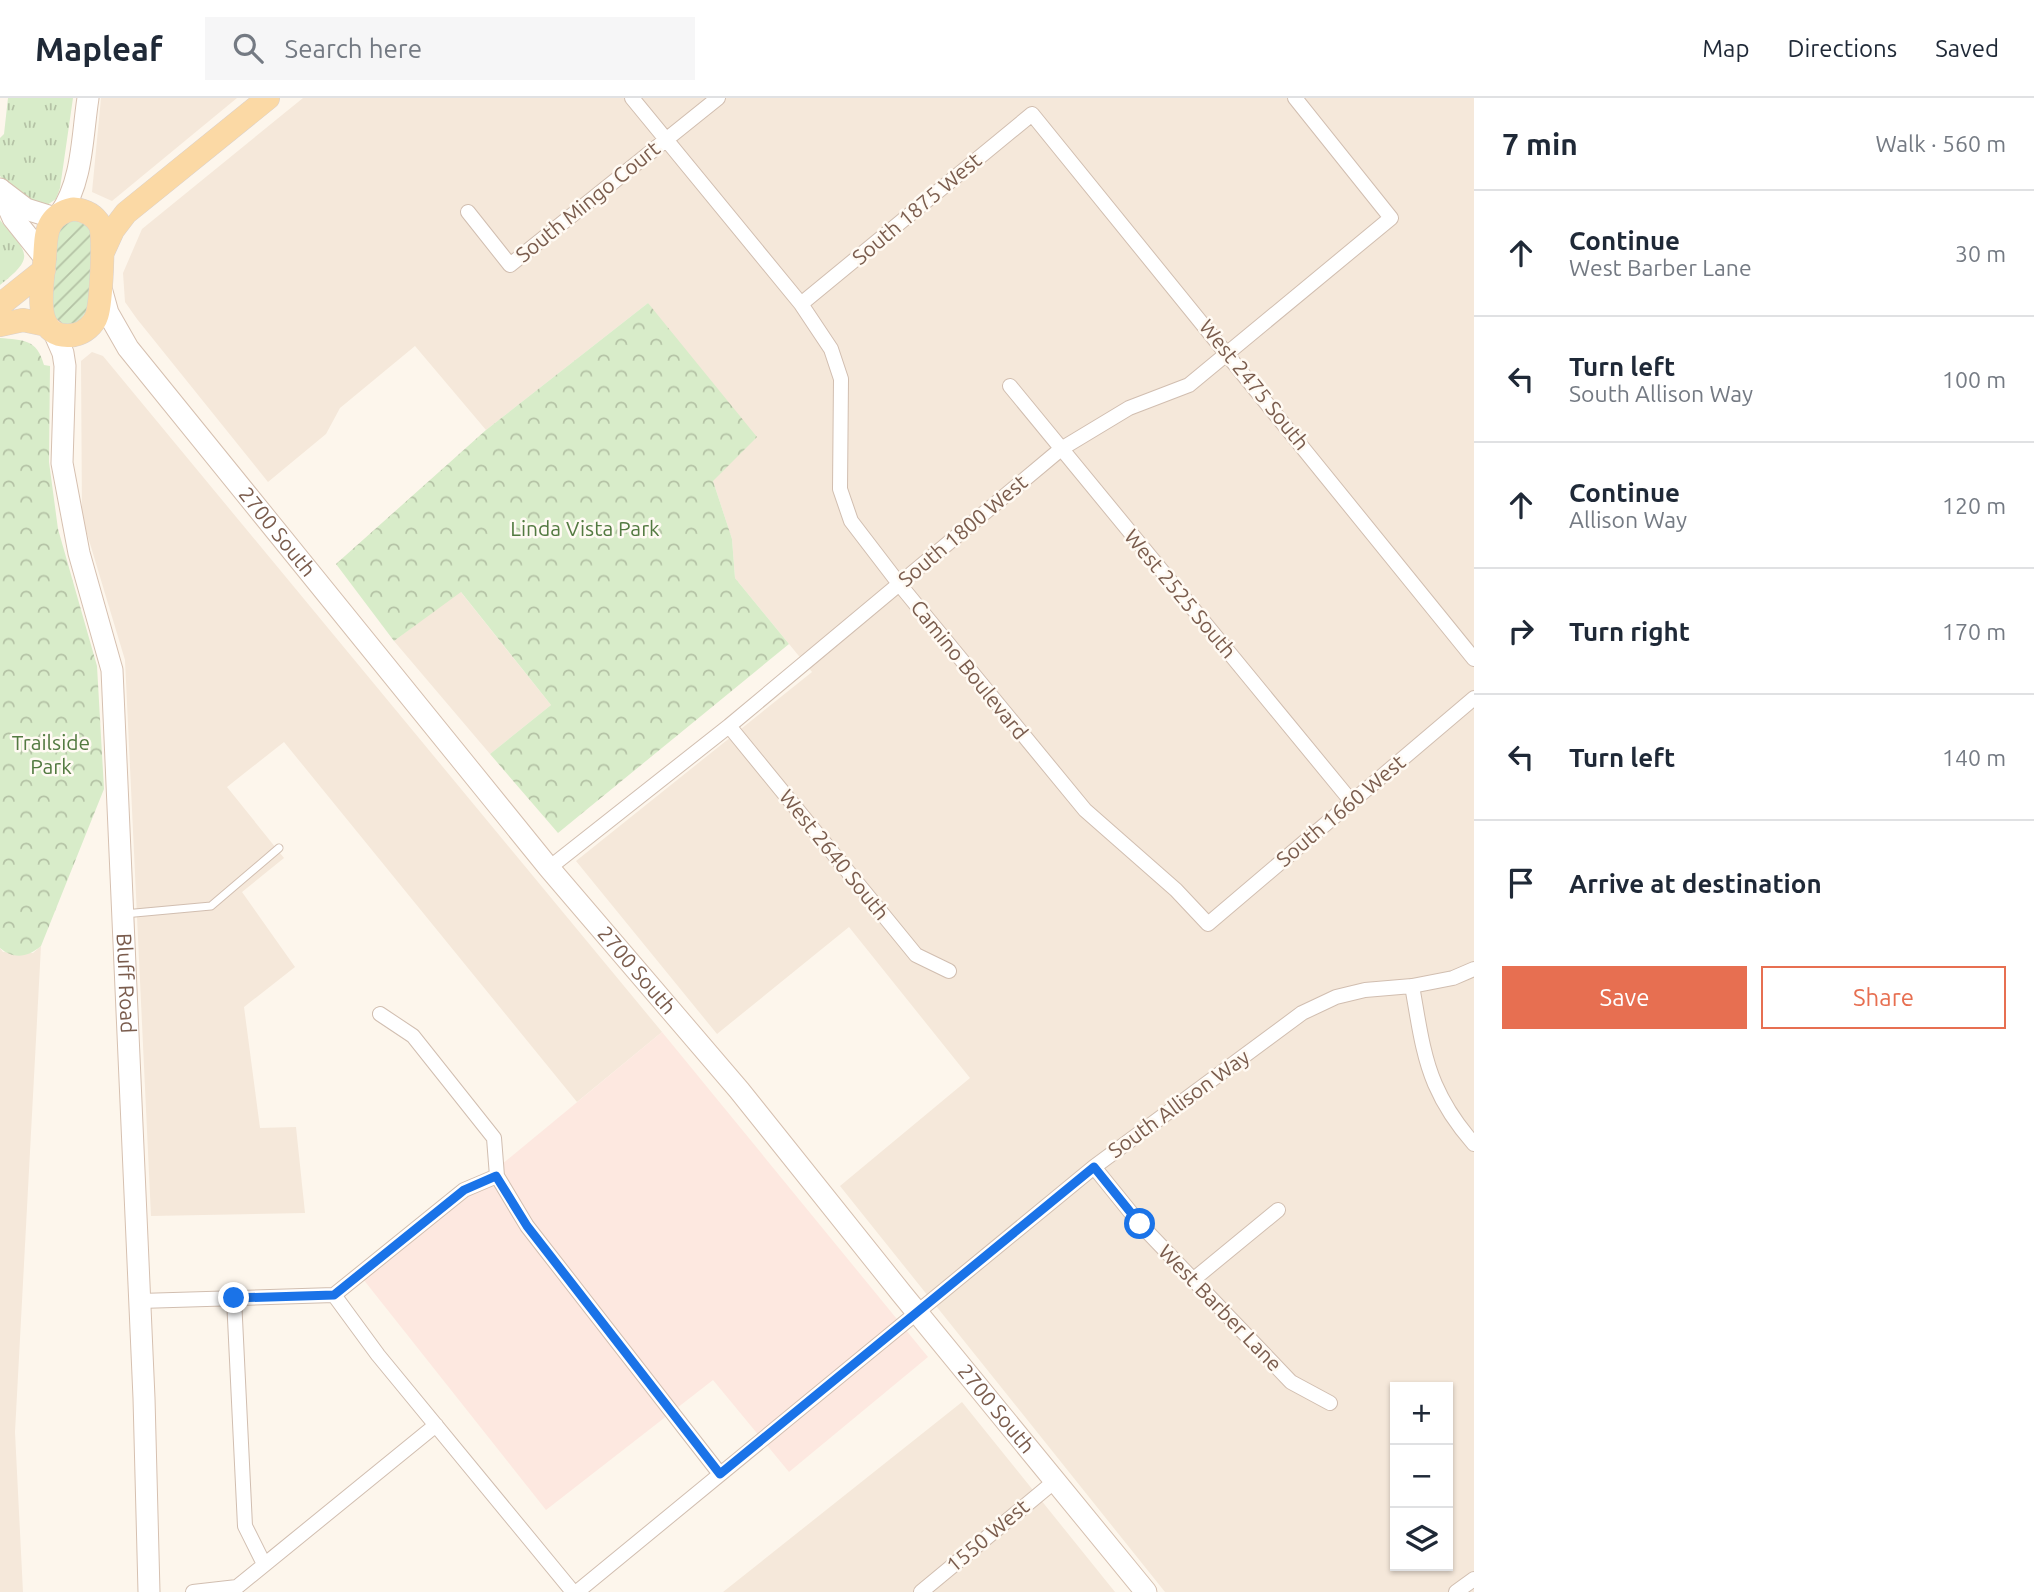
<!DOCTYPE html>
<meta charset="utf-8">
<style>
body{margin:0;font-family:Ubuntu,sans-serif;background:#f6f6f7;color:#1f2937}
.controls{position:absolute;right:21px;bottom:21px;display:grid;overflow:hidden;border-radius:0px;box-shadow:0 2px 5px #0004}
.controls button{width:63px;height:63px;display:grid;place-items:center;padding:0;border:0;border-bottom:2px solid #e0e1e3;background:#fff;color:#1f2937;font:35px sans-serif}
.stop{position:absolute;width:21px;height:21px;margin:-16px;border:5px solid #1a73e8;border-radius:50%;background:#fff}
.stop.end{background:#1a73e8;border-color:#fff;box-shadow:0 2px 7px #0008}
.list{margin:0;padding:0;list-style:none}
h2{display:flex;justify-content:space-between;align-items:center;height:91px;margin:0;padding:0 28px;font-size:30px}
h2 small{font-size:23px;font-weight:400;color:#747a83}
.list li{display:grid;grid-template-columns:46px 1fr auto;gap:21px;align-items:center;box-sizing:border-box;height:126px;padding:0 28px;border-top:2px solid #e0e1e3}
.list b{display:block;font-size:26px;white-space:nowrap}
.list p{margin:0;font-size:23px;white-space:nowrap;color:#747a83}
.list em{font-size:23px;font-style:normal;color:#747a83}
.actions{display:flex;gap:14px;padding:21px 28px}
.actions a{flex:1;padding:16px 0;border:2px solid #e76f51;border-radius:0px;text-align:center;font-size:24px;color:#e76f51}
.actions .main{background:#e76f51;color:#fff}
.icon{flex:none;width:38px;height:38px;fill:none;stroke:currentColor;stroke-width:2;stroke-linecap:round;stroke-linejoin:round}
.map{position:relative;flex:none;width:1474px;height:1494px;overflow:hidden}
header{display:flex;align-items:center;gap:42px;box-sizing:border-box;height:98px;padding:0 35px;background:#fff;border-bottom:2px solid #e0e1e3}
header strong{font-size:33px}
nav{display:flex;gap:38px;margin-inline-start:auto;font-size:24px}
.search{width:490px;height:63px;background:#f6f6f7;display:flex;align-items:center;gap:18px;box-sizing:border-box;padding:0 24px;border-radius:0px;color:#747a83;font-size:26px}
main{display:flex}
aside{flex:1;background:#fff}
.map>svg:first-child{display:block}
.residential{fill:#f5e8da;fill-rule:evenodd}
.commercial{fill:#fde8e0}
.grass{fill:url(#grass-tufts)}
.park{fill:url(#park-crowns)}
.garden{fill:url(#garden-furrows)}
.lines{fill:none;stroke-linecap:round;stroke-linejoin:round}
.lane-casing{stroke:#d1beb0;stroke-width:9}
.street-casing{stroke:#d1beb0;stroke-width:16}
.secondary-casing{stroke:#d6c0b0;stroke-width:23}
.primary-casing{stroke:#dad1cd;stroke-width:24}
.lane{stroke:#fff;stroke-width:7}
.street{stroke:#fff;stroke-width:14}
.secondary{stroke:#fff;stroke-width:21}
.primary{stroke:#fbd9a5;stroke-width:23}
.route{stroke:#1a73e8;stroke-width:9}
.labels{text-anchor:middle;stroke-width:5;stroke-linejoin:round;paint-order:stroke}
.street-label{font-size:21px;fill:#7a5c4d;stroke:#fffaf3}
.park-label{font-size:21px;fill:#537a41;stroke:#fffaf3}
</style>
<header>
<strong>Mapleaf</strong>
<div class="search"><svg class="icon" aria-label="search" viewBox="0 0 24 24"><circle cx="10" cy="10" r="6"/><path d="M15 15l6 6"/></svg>Search here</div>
<nav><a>Map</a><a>Directions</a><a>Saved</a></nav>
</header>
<main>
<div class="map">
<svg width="1474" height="1494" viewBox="0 0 1474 1494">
<defs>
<pattern id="grass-tufts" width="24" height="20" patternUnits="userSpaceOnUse" patternTransform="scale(1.75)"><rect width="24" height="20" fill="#d8ecc9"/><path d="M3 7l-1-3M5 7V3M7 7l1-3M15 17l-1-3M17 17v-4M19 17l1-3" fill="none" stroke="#b4c2a5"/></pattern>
<pattern id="park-crowns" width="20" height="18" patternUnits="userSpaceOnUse" patternTransform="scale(1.75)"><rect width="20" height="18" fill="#d8ecc9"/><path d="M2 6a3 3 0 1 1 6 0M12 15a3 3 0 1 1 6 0" fill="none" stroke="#b4c2a5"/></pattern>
<pattern id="garden-furrows" width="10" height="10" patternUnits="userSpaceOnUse" patternTransform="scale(1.75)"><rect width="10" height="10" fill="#d8ecc9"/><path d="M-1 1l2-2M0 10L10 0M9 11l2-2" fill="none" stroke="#b4c2a5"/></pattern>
</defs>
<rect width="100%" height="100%" fill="#fdf6ec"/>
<!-- residential -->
<path class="residential" d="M101,0H237L112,103L92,94Z
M303,0H1474V1494H1165L840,1088L970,980L849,829L717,936L576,763L812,574L735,480L732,441L713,383L648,205L486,332L415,248L340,310L326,336L268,384L137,221L125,204L123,175L142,131ZM1395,1289H1448V1468H1395Z
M92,254L103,258L662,934L577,1004L284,644L227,689L284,760L242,794L295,869L244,909L260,1030L296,1029L305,1115L151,1118L125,562L82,419L81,263Z
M460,493L551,607L490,656L394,543Z
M41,848L15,1334L23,1494H0V850L3,854L33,855Z
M962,1304L1115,1494H723Z"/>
<!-- commercial -->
<path class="commercial" d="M662,934L928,1259L789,1374L713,1282L546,1412L363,1181Z"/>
<!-- grass -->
<path class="grass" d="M8,0H73L60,90L56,101L44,109L16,95L0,78V40L4,36Z
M0,122C26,155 38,157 0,187Z"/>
<!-- park -->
<path class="park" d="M648,205L757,339L713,383L732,441L735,480L789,546L558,735L490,656L551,607L461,494L394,543L336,466L486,332Z
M0,240C23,242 37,241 44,267L50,268L49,364L58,431L97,568L104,691L41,848C28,859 14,862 0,850Z"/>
<!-- garden -->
<path class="garden" d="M72,122L87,127L93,137L88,211L78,225L67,227L57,223L50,208L56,137L62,127Z"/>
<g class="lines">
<defs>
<path id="lane" d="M124,816L211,808L279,750"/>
<path id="street" d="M632,0L801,206L831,251L841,281L840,391L851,423L900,487L1085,712L1176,792L1208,826L1474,600
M468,114L510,167L718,0
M801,206L1032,16L1474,561
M1010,288L1351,703
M729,628L916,857L949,873
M549,770L729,628L1061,351L1129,310L1189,287L1391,120L1295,0
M1412,888C1418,920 1422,956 1435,986C1444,1007 1459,1029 1474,1046
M380,916L413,938L494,1040L497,1078L527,1128L720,1376
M1094,1069L1140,1126L1291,1284L1330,1305
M1194,1181L1278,1112
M334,1197L464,1092L497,1078
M234,1200L245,1428L264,1466
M140,1203L334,1197L378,1257L573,1494
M193,1494L237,1489L436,1327
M577,1494L1094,1069L1302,915L1336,899L1365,892L1412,888L1453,880L1474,871
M921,1494L1055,1383
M1456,1494L1474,1481"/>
<g id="secondary">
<path d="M0,91L13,120L45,160"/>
<path d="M1,92L26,111L55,120"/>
<path d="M60,116C83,83 82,38 88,0"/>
<path id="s1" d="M101,190L108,215L128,250L549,770L739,992L902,1196L1146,1494"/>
<path id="s2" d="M53,232L63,255L65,268L62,365L79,455L112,572L144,1300L149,1494"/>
</g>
<path id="primary" d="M73,111C84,112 94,116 100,127C105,137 101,204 97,217C94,227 84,235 74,237C31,243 42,191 44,167C46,154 44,136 51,125C56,117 64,113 73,111Z
M103,154L113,132L126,115L268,0
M0,207L44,172
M0,227L23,222L47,227"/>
</defs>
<!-- lane casing -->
<use href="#lane" class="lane-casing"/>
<!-- street casing -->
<use href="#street" class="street-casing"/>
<!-- secondary casing -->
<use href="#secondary" class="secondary-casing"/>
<!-- primary casing -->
<use href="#primary" class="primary-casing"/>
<!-- lane -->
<use href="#lane" class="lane"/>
<!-- street -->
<use href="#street" class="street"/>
<!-- secondary -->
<use href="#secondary" class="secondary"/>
<!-- primary -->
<use href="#primary" class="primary"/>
</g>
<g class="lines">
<!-- route -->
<path class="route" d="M234,1200L334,1197L464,1092L496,1078L527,1128L720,1376L1094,1069L1140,1126"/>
</g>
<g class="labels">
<!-- street labels -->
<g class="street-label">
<text transform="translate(588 104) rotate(-39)" y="7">South Mingo Court</text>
<text transform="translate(917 111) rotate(-40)" y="7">South 1875 West</text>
<text transform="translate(1254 287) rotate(51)" y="7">West 2475 South</text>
<text transform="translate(963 433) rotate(-40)" y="7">South 1800 West</text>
<text dy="7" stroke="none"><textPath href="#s1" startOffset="303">2700 South</textPath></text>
<text transform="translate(1180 496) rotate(50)" y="7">West 2525 South</text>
<text transform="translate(969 572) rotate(51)" y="7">Camino Boulevard</text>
<text transform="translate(1341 713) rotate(-40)" y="7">South 1660 West</text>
<text transform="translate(834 757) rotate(51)" y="7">West 2640 South</text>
<text dy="7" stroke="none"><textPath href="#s1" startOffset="870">2700 South</textPath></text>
<text dy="7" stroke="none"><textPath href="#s2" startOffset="662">Bluff Road</textPath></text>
<text transform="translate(1179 1006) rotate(-36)" y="7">South Allison Way</text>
<text transform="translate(1220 1210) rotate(46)" y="7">West Barber Lane</text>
<text dy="7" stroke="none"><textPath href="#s1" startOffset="1437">2700 South</textPath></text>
<text transform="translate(988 1438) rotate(-40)" y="7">1550 West</text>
</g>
<!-- park labels -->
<g class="park-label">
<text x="585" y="438">Linda Vista Park</text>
<text x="51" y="652">Trailside<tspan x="51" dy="24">Park</tspan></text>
</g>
</g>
</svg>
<div class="controls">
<button>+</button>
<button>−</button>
<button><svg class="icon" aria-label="layers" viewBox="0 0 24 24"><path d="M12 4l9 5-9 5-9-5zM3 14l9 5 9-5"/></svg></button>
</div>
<div class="stop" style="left:1140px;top:1126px"></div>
<div class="stop end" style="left:234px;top:1200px"></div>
</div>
<aside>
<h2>7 min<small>Walk · 560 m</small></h2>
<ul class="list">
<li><svg class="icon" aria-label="ahead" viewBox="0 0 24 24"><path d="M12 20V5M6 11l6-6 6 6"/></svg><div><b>Continue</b><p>West Barber Lane</p></div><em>30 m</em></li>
<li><svg class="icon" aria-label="left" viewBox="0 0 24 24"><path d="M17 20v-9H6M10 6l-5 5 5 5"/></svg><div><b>Turn left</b><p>South Allison Way</p></div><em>100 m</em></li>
<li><svg class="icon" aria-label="ahead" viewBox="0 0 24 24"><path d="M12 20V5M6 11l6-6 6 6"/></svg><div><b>Continue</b><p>Allison Way</p></div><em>120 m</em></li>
<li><svg class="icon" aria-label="right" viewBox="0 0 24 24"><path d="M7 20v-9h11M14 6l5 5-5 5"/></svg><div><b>Turn right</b></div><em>170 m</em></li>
<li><svg class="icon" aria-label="left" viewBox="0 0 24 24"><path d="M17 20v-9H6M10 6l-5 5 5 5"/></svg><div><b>Turn left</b></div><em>140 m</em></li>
<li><svg class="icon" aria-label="arrive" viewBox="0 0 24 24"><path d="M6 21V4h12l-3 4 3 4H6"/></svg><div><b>Arrive at destination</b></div></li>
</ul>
<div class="actions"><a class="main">Save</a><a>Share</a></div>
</aside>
</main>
